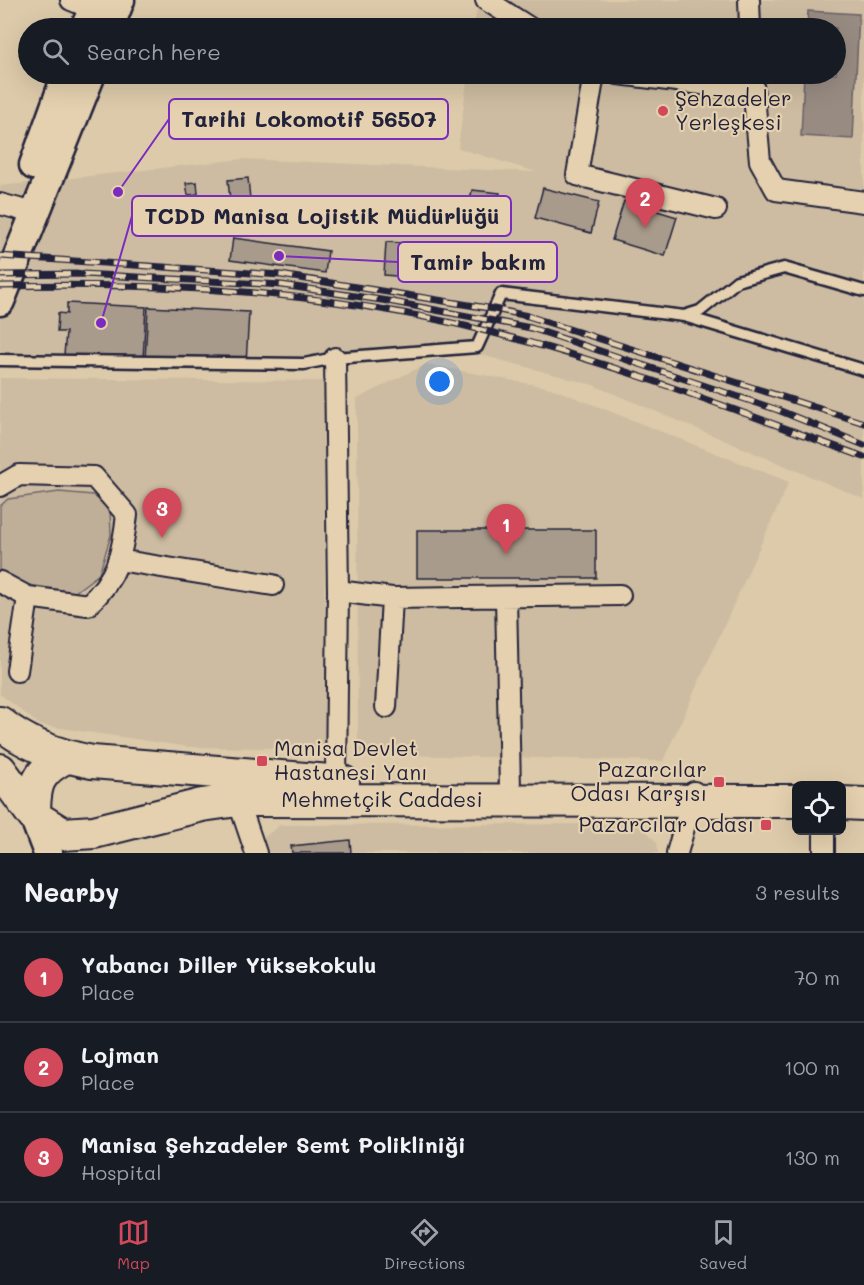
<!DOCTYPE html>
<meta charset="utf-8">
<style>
body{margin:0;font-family:Mali,sans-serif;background:#20242c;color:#f1f3f6}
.controls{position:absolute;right:18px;bottom:18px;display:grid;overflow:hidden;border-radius:9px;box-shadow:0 6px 24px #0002}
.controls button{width:54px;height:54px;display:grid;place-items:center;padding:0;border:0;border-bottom:2px solid #363941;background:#171b24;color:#f1f3f6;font:30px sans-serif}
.you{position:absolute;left:440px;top:382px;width:21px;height:21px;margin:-15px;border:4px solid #fff;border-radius:50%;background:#1a73e8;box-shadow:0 0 0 9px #1a73e833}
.badge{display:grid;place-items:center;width:39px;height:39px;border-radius:50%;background:#d1495b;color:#fff;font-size:20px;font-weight:700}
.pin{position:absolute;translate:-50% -50px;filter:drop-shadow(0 2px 3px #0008)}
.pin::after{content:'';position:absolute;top:32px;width:21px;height:18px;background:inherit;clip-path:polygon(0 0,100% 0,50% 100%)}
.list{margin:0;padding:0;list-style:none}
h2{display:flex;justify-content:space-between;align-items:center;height:78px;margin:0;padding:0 24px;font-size:26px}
h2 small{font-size:20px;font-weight:400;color:#9ea1a6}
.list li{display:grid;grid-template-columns:39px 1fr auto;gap:18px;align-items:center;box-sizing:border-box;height:90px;padding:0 24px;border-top:2px solid #363941}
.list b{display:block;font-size:22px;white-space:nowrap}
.list p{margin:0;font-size:20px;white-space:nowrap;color:#9ea1a6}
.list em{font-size:20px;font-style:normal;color:#9ea1a6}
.icon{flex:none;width:33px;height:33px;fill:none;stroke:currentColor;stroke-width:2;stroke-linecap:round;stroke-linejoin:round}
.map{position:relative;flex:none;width:864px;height:853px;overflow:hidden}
.search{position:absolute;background:#171b24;box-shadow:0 6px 24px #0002;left:18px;right:18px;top:18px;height:66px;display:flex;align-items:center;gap:15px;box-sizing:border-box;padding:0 21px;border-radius:33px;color:#9ea1a6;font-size:22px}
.sheet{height:348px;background:#171b24}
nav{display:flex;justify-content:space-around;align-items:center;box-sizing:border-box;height:84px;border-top:2px solid #363941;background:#171b24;font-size:16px;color:#9ea1a6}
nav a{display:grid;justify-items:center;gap:3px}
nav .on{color:#d1495b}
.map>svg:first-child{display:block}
.built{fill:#cdbca1}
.green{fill:#bfae98;stroke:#70686a;stroke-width:1.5}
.water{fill:#988b82;stroke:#696166;stroke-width:1.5}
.building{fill:#a99b8b;stroke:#22223b;stroke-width:1.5}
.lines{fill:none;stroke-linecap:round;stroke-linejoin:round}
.lane-casing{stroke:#22223b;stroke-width:15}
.street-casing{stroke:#22223b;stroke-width:24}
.secondary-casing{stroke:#22223b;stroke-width:33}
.primary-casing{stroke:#22223b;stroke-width:36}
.lane{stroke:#e5d1af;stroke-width:10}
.street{stroke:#e5d1af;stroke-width:20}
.secondary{stroke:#e5d1af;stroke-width:28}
.primary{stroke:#e5d1af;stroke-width:32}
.rail-casing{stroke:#22223b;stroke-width:7}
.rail{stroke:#e5d1af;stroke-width:4.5;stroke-dasharray:14;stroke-linecap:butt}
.poi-dot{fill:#d1495b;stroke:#e5d1af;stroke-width:2}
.labels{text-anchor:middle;stroke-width:4.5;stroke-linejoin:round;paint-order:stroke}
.poi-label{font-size:21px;fill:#22223b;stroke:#e5d1af;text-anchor:start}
.street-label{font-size:21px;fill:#22223b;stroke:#e5d1af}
.leader{fill:none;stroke:#7b2cbf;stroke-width:2}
.callout-dot{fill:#7b2cbf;stroke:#e5d1af;stroke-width:2}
.callout{fill:#e5d1af;stroke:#7b2cbf;stroke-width:2}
.callout-label{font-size:22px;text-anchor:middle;font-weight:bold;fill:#22223b}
</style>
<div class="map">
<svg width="864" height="853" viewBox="0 0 864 853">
<rect width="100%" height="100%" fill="#ddcaaa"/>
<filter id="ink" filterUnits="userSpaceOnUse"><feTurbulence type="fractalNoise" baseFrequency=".0167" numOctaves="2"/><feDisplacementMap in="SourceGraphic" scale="12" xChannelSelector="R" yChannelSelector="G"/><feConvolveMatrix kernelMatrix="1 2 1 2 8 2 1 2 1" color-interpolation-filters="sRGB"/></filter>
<g filter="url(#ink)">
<!-- built -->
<path class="built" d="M478,0H864V499L593,385L463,350L244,371L0,368V186L243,159L536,172L458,148L468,74H836V28H474Z
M426,364L551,388L789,482L663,761L358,754L357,399Z
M0,378L324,381L325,749L189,747L40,725L0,694Z
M640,824L657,843L658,853H268L262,839L280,825Z"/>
<!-- green -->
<path class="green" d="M59,492L93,495L110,509L111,535L99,574L75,592L28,585L0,570V506L8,499Z"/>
<!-- water -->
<path class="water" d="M808,11L859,14L853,139L801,136L804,74H836V28H807Z"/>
<!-- building -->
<path class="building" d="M248,178L250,199L230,200L228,180Z
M197,182L198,194L188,195L186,183Z
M543,188L599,202L591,233L535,218Z
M472,190L500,193L495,222L467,218Z
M624,201L677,217L665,256L612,240Z
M233,238L328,251L325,273L230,260Z
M386,242L436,245L433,279L384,275Z
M67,303L146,307L143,359L64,355L66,332H57L58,313L67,314Z
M148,307L249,312L246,364L145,359Z
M417,530H596V578H417Z
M350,840L351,853H292L291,846Z"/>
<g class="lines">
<defs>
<path id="lane" d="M684,316L700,311L737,281L784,268L864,291
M0,360L304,364L335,358L477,347L501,294L684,316L864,370"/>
<path id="street" d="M71,0L93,9
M486,0L530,28
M749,0L750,28
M594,74L577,175L716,209
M618,74L752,90
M752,74L760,161L776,190L864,202
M0,204L34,213
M335,358L338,591L336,781
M0,486L19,475L94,477L127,515C122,555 118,577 88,605L28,597L0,582
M118,560L273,585
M338,591L392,598L620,595
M506,597L510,789
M17,671L28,597
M386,707L392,598
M238,800L256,853
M677,853L694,792
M824,853V830"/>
<path id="secondary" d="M85,28L98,0
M109,28L120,0
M34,165L67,74
M0,301L91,74
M34,816L48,853"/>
<path id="primary" d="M0,723C25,744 60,756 92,762L343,782
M0,770L34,816L63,834L94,832L202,805L238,800L796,801
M842,803L864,804
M34,816C34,785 37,771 66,757"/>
</defs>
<!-- lane casing -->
<use href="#lane" class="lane-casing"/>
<!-- street casing -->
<use href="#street" class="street-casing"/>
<!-- secondary casing -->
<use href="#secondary" class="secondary-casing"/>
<!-- primary casing -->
<use href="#primary" class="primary-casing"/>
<!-- lane -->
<use href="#lane" class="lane"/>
<!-- street -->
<use href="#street" class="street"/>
<!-- secondary -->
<use href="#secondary" class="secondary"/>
<!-- primary -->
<use href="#primary" class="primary"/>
<defs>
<path id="rail" d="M0,256L281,275L494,309L528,316L864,423
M0,275L83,274L282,285L388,301L531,328L778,410L864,445
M0,286C162,282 328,291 486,331C616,363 739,412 864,457"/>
</defs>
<!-- rail casing -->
<use href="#rail" class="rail-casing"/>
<!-- rail -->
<use href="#rail" class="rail"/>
</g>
</g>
<!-- markers -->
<g class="poi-dot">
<circle cx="663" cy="111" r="6"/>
<rect x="256" y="755" width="12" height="12" rx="3"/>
<rect x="713" y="776" width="12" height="12" rx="3"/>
<rect x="760" y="819" width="12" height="12" rx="3"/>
</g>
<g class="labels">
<!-- poi labels -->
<g class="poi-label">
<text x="675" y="106">Şehzadeler<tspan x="675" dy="24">Yerleşkesi</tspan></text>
<text x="274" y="756">Manisa Devlet<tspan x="274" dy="24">Hastanesi Yanı</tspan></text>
<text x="707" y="777" text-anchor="end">Pazarcılar<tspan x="707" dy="24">Odası Karşısı</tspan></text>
<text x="754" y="832" text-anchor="end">Pazarcılar Odası</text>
</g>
<!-- street labels -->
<g class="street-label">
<text x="382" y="807">Mehmetçik Caddesi</text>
</g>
</g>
<!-- callouts -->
<path class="leader" d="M118 192L169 119M101 323L132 216M279 256L398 262"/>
<g class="callout-dot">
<circle cx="118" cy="192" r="6"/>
<circle cx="101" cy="323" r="6"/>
<circle cx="279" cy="256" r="6"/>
</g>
<g class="callout">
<rect x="169" y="99" width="279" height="40" rx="6"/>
<rect x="132" y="196" width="379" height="40" rx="6"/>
<rect x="398" y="242" width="159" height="40" rx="6"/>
</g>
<g class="callout-label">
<text x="309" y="127">Tarihi Lokomotif 56507</text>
<text x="322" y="224">TCDD Manisa Lojistik Müdürlüğü</text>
<text x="478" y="270">Tamir bakım</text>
</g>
</svg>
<div class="controls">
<button><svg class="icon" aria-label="locate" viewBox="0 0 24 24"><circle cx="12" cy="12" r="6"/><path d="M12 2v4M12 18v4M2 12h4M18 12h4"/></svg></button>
</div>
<div class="you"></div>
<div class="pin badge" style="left:506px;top:554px">1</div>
<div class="pin badge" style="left:645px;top:228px">2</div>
<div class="pin badge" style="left:162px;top:538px">3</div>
<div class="search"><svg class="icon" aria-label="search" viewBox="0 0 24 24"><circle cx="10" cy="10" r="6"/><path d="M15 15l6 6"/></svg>Search here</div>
</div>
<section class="sheet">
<h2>Nearby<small>3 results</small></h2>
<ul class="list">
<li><span class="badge">1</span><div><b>Yabancı Diller Yüksekokulu</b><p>Place</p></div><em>70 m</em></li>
<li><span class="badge">2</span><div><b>Lojman</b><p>Place</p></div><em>100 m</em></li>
<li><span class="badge">3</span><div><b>Manisa Şehzadeler Semt Polikliniği</b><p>Hospital</p></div><em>130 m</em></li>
</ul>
</section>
<nav>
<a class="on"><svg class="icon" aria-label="map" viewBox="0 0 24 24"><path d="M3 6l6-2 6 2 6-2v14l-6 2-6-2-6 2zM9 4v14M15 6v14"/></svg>Map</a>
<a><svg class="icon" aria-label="directions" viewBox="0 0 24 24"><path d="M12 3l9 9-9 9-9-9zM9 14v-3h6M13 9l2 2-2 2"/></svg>Directions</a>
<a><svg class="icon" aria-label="saved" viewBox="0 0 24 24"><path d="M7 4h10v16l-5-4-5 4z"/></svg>Saved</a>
</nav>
